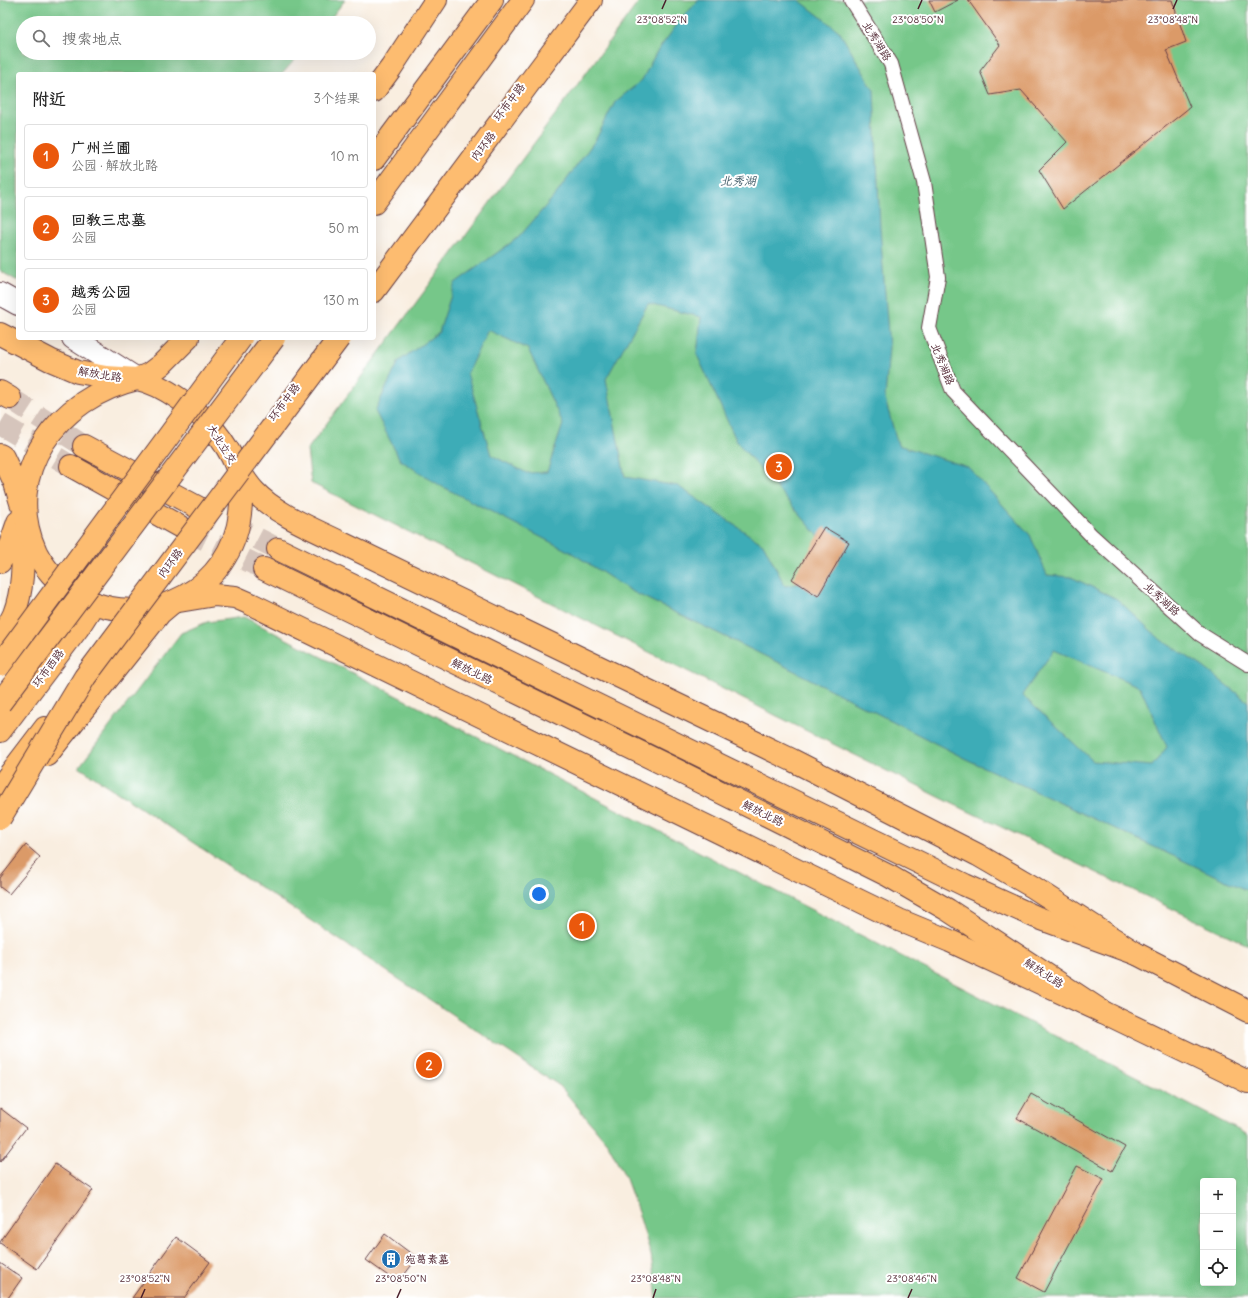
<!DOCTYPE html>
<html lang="zh">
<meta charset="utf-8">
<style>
body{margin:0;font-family:Delius,"LXGW WenKai TC",sans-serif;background:#f2f2f2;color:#222}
.controls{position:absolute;right:12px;bottom:12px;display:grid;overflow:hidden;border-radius:4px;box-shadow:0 4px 16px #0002}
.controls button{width:36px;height:36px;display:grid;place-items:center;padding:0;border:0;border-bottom:1px solid #e0e0e0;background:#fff;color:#222;font:20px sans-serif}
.you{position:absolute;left:539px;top:894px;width:14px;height:14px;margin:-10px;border:3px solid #fff;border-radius:50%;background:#1a73e8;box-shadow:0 0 0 6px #1a73e833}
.badge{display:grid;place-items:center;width:26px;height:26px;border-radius:50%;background:#ea580c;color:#fff;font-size:13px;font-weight:700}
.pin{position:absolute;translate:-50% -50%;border:2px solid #fff;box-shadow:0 1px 4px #0006}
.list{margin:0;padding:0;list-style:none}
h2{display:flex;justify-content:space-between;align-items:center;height:52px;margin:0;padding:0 16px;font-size:17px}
h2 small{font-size:13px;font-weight:400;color:#767676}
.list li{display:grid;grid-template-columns:26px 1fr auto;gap:12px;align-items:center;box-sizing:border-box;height:64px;margin:0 8px 8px;padding:0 8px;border:1px solid #e0e0e0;border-radius:4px}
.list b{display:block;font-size:15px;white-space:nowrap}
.list p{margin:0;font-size:13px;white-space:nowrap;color:#767676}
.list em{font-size:13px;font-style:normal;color:#767676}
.icon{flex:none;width:22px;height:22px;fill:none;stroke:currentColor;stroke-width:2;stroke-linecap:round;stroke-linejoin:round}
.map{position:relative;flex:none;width:1248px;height:1298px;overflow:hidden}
.search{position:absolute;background:#fff;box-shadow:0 4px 16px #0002;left:16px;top:16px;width:360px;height:44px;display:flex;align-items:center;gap:10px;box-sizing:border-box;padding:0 14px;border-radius:22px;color:#767676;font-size:15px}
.panel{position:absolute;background:#fff;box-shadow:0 4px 16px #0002;left:16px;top:72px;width:360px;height:268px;border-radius:4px}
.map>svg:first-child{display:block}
.green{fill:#76c789;stroke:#60735a;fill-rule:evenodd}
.water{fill:#3cacb7;stroke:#436671;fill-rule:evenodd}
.building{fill:#db9a67}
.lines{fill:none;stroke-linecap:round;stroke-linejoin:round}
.primary-tunnel{stroke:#d6c5bc;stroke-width:22;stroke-dasharray:22 11;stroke-linecap:butt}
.service-casing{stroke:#643e46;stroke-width:16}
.minor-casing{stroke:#643e46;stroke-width:24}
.primary-casing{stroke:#643e46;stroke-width:24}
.trunk-casing{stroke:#643e46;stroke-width:24}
.service{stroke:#fff;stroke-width:14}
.minor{stroke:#fff;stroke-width:22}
.primary{stroke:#fdbc6f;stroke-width:22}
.trunk{stroke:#fdbc6f;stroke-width:22}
.trunk-bridge-casing{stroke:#643e46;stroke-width:24;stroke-linecap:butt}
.trunk-bridge{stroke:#fdbc6f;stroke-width:22}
.ticks{fill:none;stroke:#4a1f2b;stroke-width:1.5}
.labels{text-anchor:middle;stroke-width:4;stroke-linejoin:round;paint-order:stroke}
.street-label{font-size:11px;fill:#4a1f2b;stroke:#fff}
.poi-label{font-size:11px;fill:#4a1f2b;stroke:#fff;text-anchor:start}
.water-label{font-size:12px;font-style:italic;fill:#445e6a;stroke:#fff}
.ticks-label{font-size:10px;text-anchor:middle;fill:#4a1f2b;stroke:#fff;stroke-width:4;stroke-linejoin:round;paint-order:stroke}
</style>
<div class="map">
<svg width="1248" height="1298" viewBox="0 0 1248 1298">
<rect width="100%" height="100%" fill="#fff"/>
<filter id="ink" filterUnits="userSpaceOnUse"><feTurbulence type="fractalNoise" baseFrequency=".025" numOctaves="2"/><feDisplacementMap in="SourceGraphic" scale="8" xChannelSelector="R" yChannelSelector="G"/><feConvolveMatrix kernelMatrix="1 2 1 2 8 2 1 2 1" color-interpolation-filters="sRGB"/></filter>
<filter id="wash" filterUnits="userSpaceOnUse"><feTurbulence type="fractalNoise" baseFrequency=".012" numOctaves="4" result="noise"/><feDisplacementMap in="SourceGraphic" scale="16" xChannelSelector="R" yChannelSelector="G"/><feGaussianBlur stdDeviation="0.9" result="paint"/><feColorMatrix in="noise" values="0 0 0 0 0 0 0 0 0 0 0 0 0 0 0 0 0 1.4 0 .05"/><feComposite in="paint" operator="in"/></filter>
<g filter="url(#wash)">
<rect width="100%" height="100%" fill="#f9eee0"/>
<!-- green -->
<path class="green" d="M0,0H345L327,23H23V53H301L282,74H18V280H16L0,271Z
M640,0H1248V945L951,803L311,483L307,450Z
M244,617L1248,1135V1298H657L651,1255L639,1215L625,1176L608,1144L560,1086L79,767L181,633L207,622ZM1203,1181H1233V1283H1203Z"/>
<!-- water -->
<path class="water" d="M699,0H799L839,31L874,90L880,227L889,347L885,399L898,445L968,467L1030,535L1047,575L1071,577L1117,599L1161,640L1202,666L1248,702V891L964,758L769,658L631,591L572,553L441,486L400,460L375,411L399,361L439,332L455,283L519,237L557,193L596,139L615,102L642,80L656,53L682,18ZM648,304L701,317L697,355L737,442L821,539L802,583L785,586L764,545L678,486L625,477L606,379ZM488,330L528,349L563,424L547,472L527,473L491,455L467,373ZM1054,650L1140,687L1167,747L1152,766L1093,761L1022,695Z"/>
<g id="blocks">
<!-- building -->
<path class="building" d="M929,0H958L935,12Z
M968,0H1172L1186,42L1166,50L1190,107L1063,209L1039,170L1067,142L1021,90L990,95L980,71L1000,45Z
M824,527L849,542L818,596L792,579Z
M26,845L40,857L9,894L0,887V878Z
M1031,1094L1125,1147L1112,1171L1017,1118Z
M0,1108L26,1128L0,1162Z
M55,1164L93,1190L37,1269L0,1243V1242Z
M1077,1166L1104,1179L1044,1292L1018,1278Z
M385,1234L417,1258L398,1283L366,1260Z
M176,1237L210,1262L184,1298H132Z
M0,1263L22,1278L8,1298H0Z"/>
</g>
</g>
<g filter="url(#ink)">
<use href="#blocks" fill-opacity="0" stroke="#643e46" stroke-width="1"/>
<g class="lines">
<!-- primary-tunnel -->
<path class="primary-tunnel" d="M10,398L84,446
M0,424L71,466
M199,508L278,549
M186,530L264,569"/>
<defs>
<path id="service" d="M851,0L891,64L924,182L938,277L929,328L953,391L1092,536L1200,634L1248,664"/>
<path id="minor" d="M0,294L18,304
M73,338L137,379"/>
<path id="primary" d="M0,392L10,398
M84,446L199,508
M71,466L186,530
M278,549L965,885L1036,917L1137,954L1248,1011
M0,562L10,545L18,522
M264,569L674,769L889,876L948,910L1103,1012L1248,1082
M0,639C4,631 10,623 14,614C26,583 22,548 23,515
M0,731L78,628L94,603
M47,755L149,627L160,613L173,602"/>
<path id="trunk" d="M374,91L391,68L436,0
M374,159L492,0
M374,203L523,0
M374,291L591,0
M0,334L50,360L78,372L106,377L137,379L149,374L162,364L188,338
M137,379C163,384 198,410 214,430C223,441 231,453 236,466C242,481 242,499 240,514C231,588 153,630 86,600C65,590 47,573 36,552C0,472 59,397 137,379Z
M0,455L3,457L15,483L21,503
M236,466C242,475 247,483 254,491C275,514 316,530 344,544L792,760L978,855L1033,887L1137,954
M173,602L215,595L235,597L251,604L899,920L950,941L1103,1012
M0,787L45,728"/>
</defs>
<!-- service casing -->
<use href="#service" class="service-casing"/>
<!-- minor casing -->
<use href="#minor" class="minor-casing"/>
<!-- primary casing -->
<use href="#primary" class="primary-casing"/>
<!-- trunk casing -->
<use href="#trunk" class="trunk-casing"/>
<!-- service -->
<use href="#service" class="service"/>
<!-- minor -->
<use href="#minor" class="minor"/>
<!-- primary -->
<use href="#primary" class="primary"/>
<!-- trunk -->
<use href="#trunk" class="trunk"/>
<defs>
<path id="trunk-bridge" d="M0,665L241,338
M0,703L274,338
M0,818L85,677L339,338"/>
</defs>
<!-- trunk-bridge casing -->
<use href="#trunk-bridge" class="trunk-bridge-casing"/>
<!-- trunk-bridge -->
<use href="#trunk-bridge" class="trunk-bridge"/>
</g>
</g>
<!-- ticks -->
<path class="ticks" d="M662,9L666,0M918,9L922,0M1173,9L1177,0M141,1298L145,1289M397,1298L401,1289M653,1298L656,1289M908,1298L912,1289"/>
<!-- icons -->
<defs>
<symbol id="building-disc" viewBox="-11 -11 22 22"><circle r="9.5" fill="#1f6fb2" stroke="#fff"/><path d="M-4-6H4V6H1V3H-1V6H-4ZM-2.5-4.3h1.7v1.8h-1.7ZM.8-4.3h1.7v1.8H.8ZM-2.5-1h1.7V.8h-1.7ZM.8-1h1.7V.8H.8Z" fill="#fff"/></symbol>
</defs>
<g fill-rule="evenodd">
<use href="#building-disc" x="380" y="1248" width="22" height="22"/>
</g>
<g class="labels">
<!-- street labels -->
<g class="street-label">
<text transform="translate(877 41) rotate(58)" y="4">北秀湖路</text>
<text transform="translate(509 102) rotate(-53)" y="4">环市中路</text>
<text transform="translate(483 146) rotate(-53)" y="4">内环路</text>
<text transform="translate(943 364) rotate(68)" y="4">北秀湖路</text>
<text transform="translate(100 374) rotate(9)" y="4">解放北路</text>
<text transform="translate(284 402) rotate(-53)" y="4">环市中路</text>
<text transform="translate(222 444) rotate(58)" y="4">大北立交</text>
<text transform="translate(170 563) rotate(-53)" y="4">内环路</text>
<text transform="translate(1162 599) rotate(42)" y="4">北秀湖路</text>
<text transform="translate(48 668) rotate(-53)" y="4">环市西路</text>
<text transform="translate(472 671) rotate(26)" y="4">解放北路</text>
<text transform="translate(763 813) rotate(26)" y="4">解放北路</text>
<text transform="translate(1044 973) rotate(33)" y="4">解放北路</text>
</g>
<!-- poi labels -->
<g class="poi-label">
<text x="405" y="1263">宛葛素墓</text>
</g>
<!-- water labels -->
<g class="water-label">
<text x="738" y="185">北秀湖</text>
</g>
</g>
<g class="ticks-label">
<text x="662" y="23">23°08'52"N</text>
<text x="918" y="23">23°08'50"N</text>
<text x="1173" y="23">23°08'48"N</text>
<text x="145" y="1282">23°08'52"N</text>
<text x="401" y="1282">23°08'50"N</text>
<text x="656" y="1282">23°08'48"N</text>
<text x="912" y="1282">23°08'46"N</text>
</g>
</svg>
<div class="controls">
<button>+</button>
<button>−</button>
<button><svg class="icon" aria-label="locate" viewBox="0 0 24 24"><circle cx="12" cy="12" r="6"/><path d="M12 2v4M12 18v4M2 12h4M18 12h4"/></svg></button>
</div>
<div class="you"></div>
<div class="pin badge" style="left:582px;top:926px">1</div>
<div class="pin badge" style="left:429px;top:1065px">2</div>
<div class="pin badge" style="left:779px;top:467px">3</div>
<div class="search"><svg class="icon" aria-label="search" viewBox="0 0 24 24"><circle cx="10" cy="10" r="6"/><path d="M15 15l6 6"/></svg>搜索地点</div>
<section class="panel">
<h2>附近<small>3个结果</small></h2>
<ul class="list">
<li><span class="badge">1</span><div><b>广州兰圃</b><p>公园 · 解放北路</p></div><em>10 m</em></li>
<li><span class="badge">2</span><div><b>回教三忠墓</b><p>公园</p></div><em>50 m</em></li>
<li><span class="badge">3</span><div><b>越秀公园</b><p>公园</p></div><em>130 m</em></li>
</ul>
</section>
</div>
